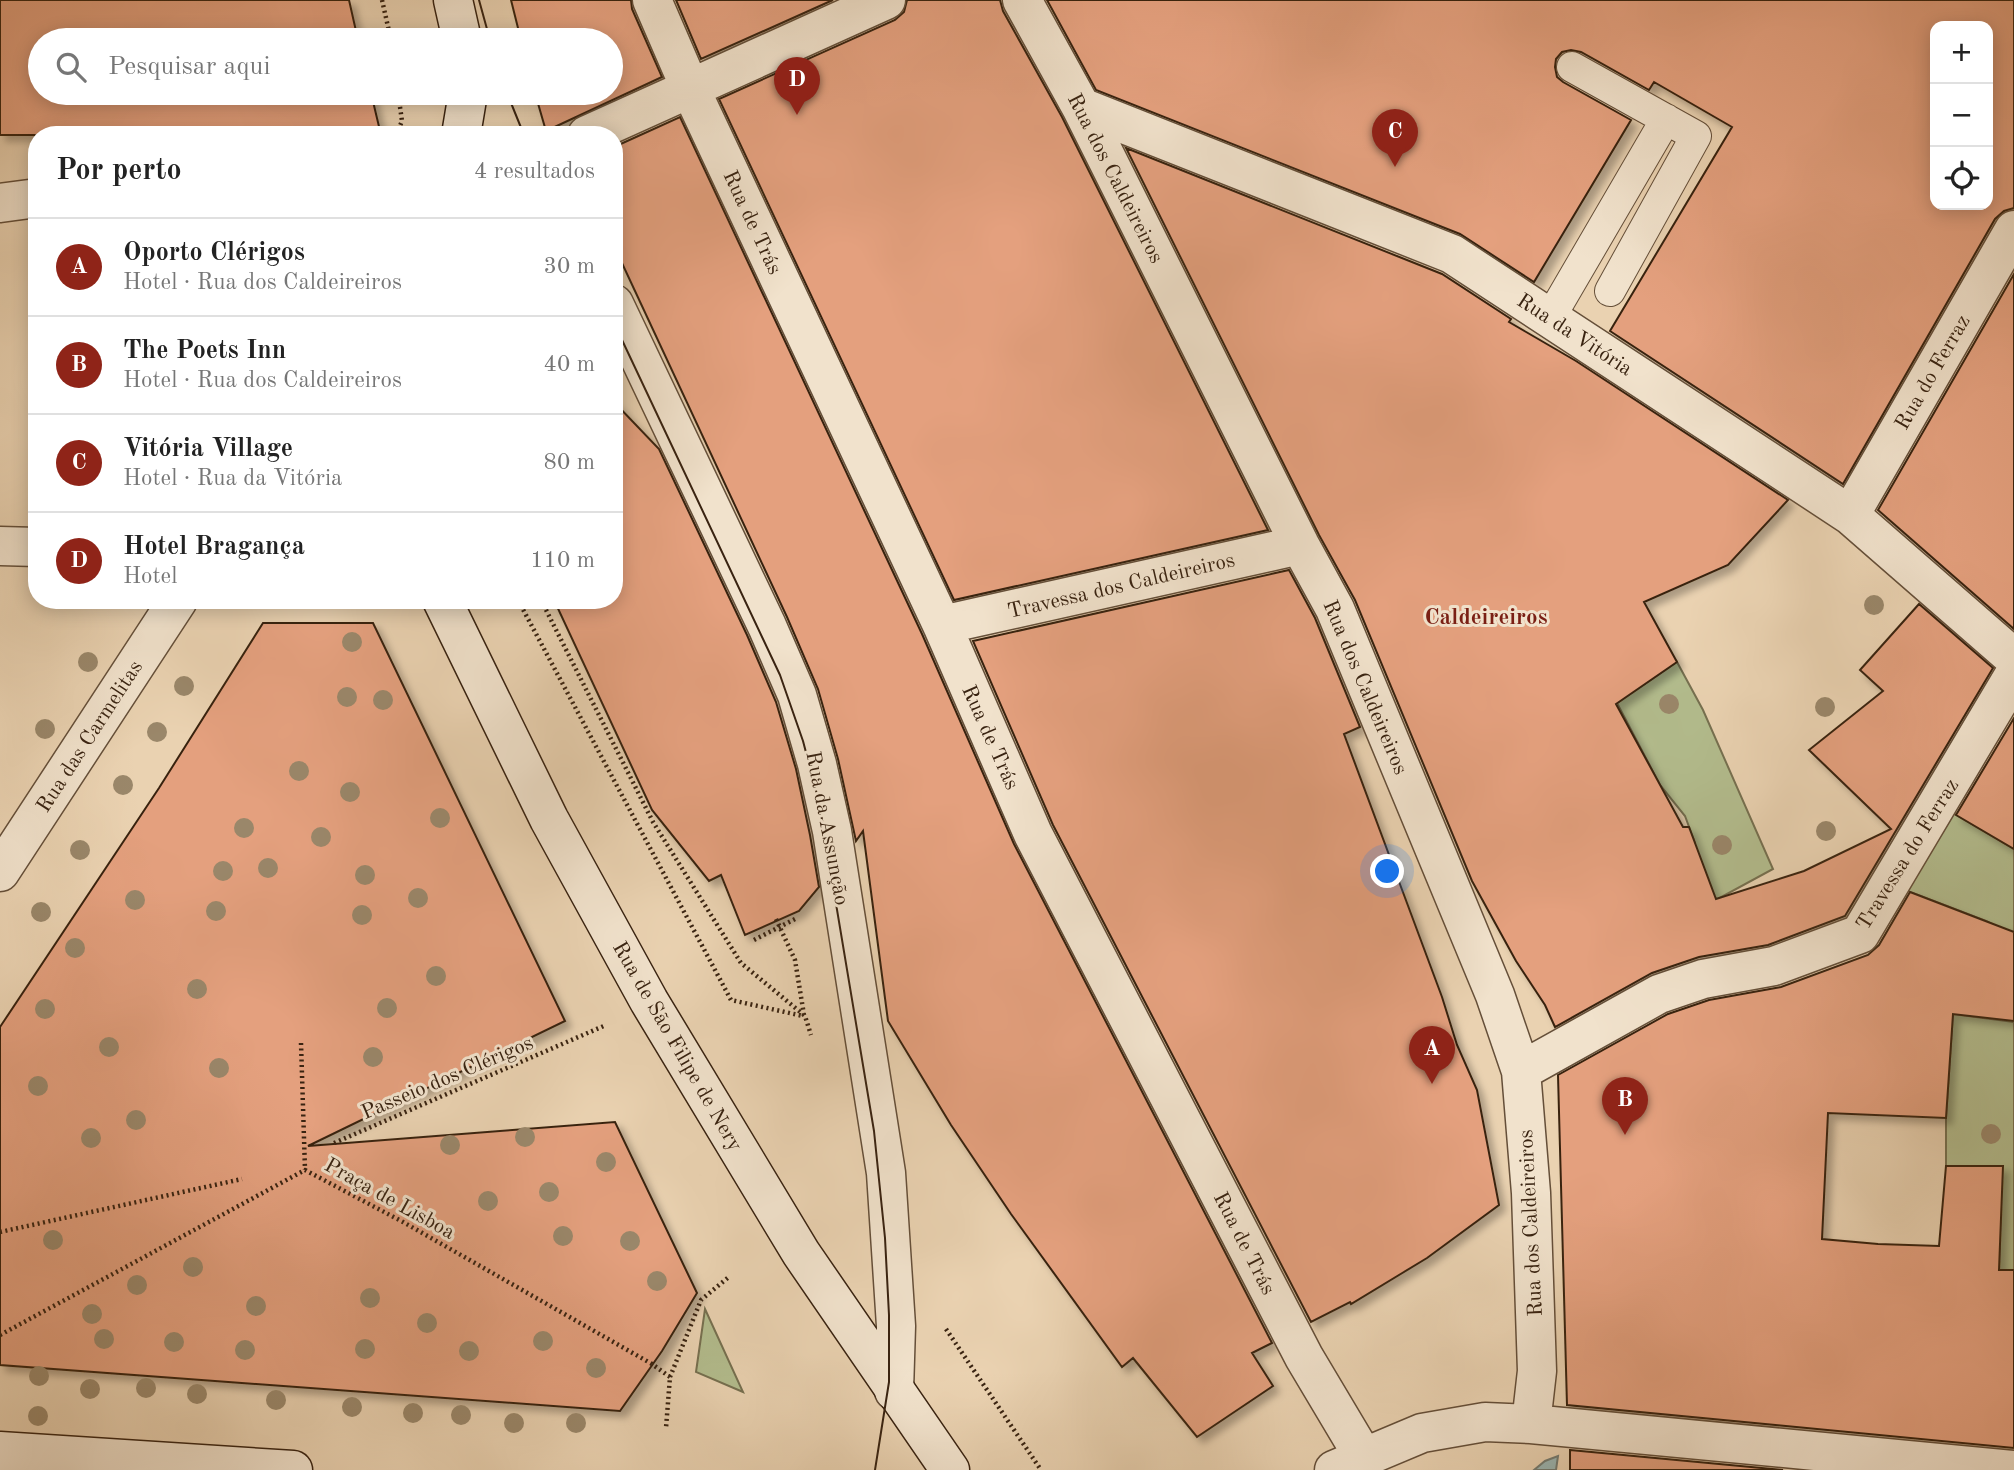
<!DOCTYPE html>
<html lang="pt">
<meta charset="utf-8">
<style>
body{margin:0;font-family:"Old Standard TT",serif;background:#f2f2f2;color:#222}
.controls{position:absolute;right:21px;top:21px;display:grid;overflow:hidden;border-radius:14px;box-shadow:0 4px 18px #0003}
.controls button{width:63px;height:63px;display:grid;place-items:center;padding:0;border:0;border-bottom:2px solid #e0e0e0;background:#fff;color:#222;font:35px sans-serif}
.you{position:absolute;left:1388px;top:872px;width:24px;height:24px;margin:-18px;border:5px solid #fff;border-radius:50%;background:#1a73e8;box-shadow:0 0 0 10px #1a73e833}
.badge{display:grid;place-items:center;width:46px;height:46px;border-radius:50%;background:#8f2418;color:#fff;font-size:23px;font-weight:700}
.pin{position:absolute;translate:-50% -58px;filter:drop-shadow(0 2px 4px #0008)}
.pin::after{content:'';position:absolute;top:37px;width:24px;height:21px;background:inherit;clip-path:polygon(0 0,100% 0,50% 100%)}
.list{margin:0;padding:0;list-style:none}
h2{display:flex;justify-content:space-between;align-items:center;height:91px;margin:0;padding:0 28px;font-size:30px}
h2 small{font-size:23px;font-weight:400;color:#767676}
.list li{display:grid;grid-template-columns:46px 1fr auto;gap:21px;align-items:center;box-sizing:border-box;height:98px;padding:0 28px;border-top:2px solid #e0e0e0}
.list b{display:block;font-size:26px;white-space:nowrap}
.list p{margin:0;font-size:23px;white-space:nowrap;color:#767676}
.list em{font-size:23px;font-style:normal;color:#767676}
.icon{flex:none;width:38px;height:38px;fill:none;stroke:currentColor;stroke-width:2;stroke-linecap:round;stroke-linejoin:round}
.map{position:relative;flex:none;width:2014px;height:1470px;overflow:hidden}
.search{position:absolute;background:#fff;box-shadow:0 4px 18px #0003;left:28px;top:28px;width:595px;height:77px;display:flex;align-items:center;gap:18px;box-sizing:border-box;padding:0 24px;border-radius:38px;color:#767676;font-size:26px}
.panel{position:absolute;background:#fff;box-shadow:0 4px 18px #0003;left:28px;top:126px;width:595px;height:483px;border-radius:28px}
.map>svg:first-child{display:block}
.green{fill:#b3bd8e;stroke:#767050;stroke-width:2}
.water{fill:#9ab6b3;stroke:#737b72;stroke-width:2}
.building{fill:#e4a07e;stroke:#392311;stroke-width:2;fill-rule:evenodd;filter:url(#shadow)}
.lines{fill:none;stroke-linecap:round;stroke-linejoin:round}
.lane-casing{stroke:#654f39;stroke-width:32}
.street-casing{stroke:#654f39;stroke-width:41}
.secondary-casing{stroke:#392311;stroke-width:41}
.path{stroke:#392311;stroke-width:4.5;stroke-dasharray:2 3.5;stroke-linecap:butt}
.lane{stroke:#f1e2cc;stroke-width:30}
.street{stroke:#f1e2cc;stroke-width:38}
.secondary{stroke:#f1e2cc;stroke-width:38}
.tram{stroke:#392311;stroke-width:2}
.tree{fill:#9a876a}
.labels{text-anchor:middle;stroke-width:6;stroke-linejoin:round;paint-order:stroke}
.street-label{font-size:21px;fill:#392311;stroke:#f1e2cc}
.neighbourhood-label{font-size:23px;font-weight:bold;fill:#7a1f14;stroke:#f1e2cc}
</style>
<div class="map">
<svg width="2014" height="1470" viewBox="0 0 2014 1470">
<defs>
<filter id="shadow"><feDropShadow dx="6" dy="6" stdDeviation="3.5" flood-color="#0004"/></filter>
</defs>
<rect width="100%" height="100%" fill="#ead2b1"/>
<filter id="stains"><feTurbulence type="fractalNoise" baseFrequency=".00286" numOctaves="4"/><feColorMatrix values="0 0 0 0 .2 0 0 0 0 .09 0 0 0 0 .02 0 0 0 .5 -.17"/></filter>
<radialGradient id="worn" r=".72"><stop offset=".6" stop-color="#630" stop-opacity="0"/><stop offset="1" stop-color="#630" stop-opacity=".3"/></radialGradient>
<!-- green -->
<path class="green" d="M1677,662L1703,710L1773,869L1703,907L1693,858L1695,843L1685,816L1660,785L1617,703Z
M1953,813L2014,849V935L1986,921L1905,890Z
M1953,1014L2014,1022V1270H1999L2002,1167L1946,1166V1118Z
M705,1309L743,1392L696,1372Z"/>
<!-- water -->
<path class="water" d="M1558,1456L1556,1470H1534L1545,1461Z"/>
<!-- building -->
<path class="building" d="M0,0H349L358,40H40V93H371L381,135H0Z
M511,0H631L632,9L662,77L546,131L535,93H611V40H521Z
M676,0H833L701,59Z
M907,0H1000L1003,11L1062,117L1268,530L954,600L719,99L895,20L904,12Z
M1047,0H2014V208L2004,211L1995,219L1843,484L1610,331L1732,127L1654,82L1649,90L1581,52L1571,50L1562,52L1556,59L1555,67L1557,77L1563,82L1631,120L1534,282L1460,234L1096,90ZM1935,26H1988V205H1935Z
M680,117L922,634L1014,844L1272,1343L1252,1353L1273,1386L1197,1437L1133,1358L1122,1367L1011,1214L951,1125L888,1021L863,831L856,841L838,759L818,689L787,617L614,246V147Z
M1126,148L1442,274L1511,319L1509,322L1576,361L1788,500L1728,565L1644,602L1677,662L1616,704L1683,827H1689L1716,899L1804,871L1891,829L1809,750L1883,691L1860,670L1919,604L1993,668L1845,916L1768,945L1699,957L1652,973L1555,1027L1545,1005L1516,961L1472,881L1355,600L1319,535Z
M2014,274V629L1878,510Z
M614,402L659,449L747,635L776,702L796,769L810,835L819,887L799,911L745,935L721,875L709,881L652,810L554,600H614Z
M1289,570L1315,618L1360,727L1344,734L1442,997L1457,1045L1477,1090L1499,1205L1427,1258L1351,1304L1350,1302L1311,1322L1053,825L973,641Z
M263,623H373L565,1021L308,1146L615,1122L697,1293L662,1351L620,1411L0,1365V1027L159,788Z
M2014,718V849L1956,815Z
M1910,892L2014,932V1021L1953,1014L1946,1118L1828,1113L1822,1239L1878,1244L1939,1246L1946,1166H2003L1999,1270H2014V1448L1567,1405L1558,1075L1668,1014L1709,1000L1781,987L1868,955L1879,945Z
M1570,1450L1783,1470H1570Z"/>
<g class="lines">
<defs>
<path id="lane" d="M1572,67L1696,136L1610,291
M1550,318L1666,119"/>
<path id="street" d="M652,0L690,88L942,625L1033,834L1304,1357L1363,1456
M1022,0L1081,107L1300,545L1335,609L1495,995L1521,1071L1531,1193L1537,1371L1531,1424
M1081,107L1452,254L1850,515L2014,658
M587,135L886,0
M0,203L37,198
M614,304L767,626L797,695L817,764L832,831L886,1173L896,1326L894,1391
M1850,515L2014,230
M0,546L37,547
M942,625L1300,545
M0,872L178,600
M1521,1071L1659,994L1703,979L1774,966L1860,934L2014,675
M1334,1470L1422,1433L1485,1422L1531,1424L2014,1470"/>
<path id="secondary" d="M453,0L462,40
M461,135L468,93
M442,600L549,819L649,1001L801,1253L950,1470
M0,1451L293,1470"/>
</defs>
<!-- lane casing -->
<use href="#lane" class="lane-casing"/>
<!-- street casing -->
<use href="#street" class="street-casing"/>
<!-- secondary casing -->
<use href="#secondary" class="secondary-casing"/>
<!-- path -->
<path class="path" d="M382,0L391,40
M396,135L402,121L398,93
M518,600L731,1000L803,1016
M541,600L653,822L741,963L805,1016L811,1035
M776,919L795,960L804,1015
M754,940L797,918
M301,1043L305,1170
M334,1143L606,1025
M0,1232L242,1179
M946,1329L1041,1470
M0,1335L305,1170L403,1222L652,1364L670,1377L666,1428
M670,1377L701,1300L730,1276"/>
<!-- lane -->
<use href="#lane" class="lane"/>
<!-- street -->
<use href="#street" class="street"/>
<!-- secondary -->
<use href="#secondary" class="secondary"/>
<!-- tram -->
<path class="tram" d="M479,0L490,40
M507,93L524,135
M614,323L780,675L803,741L819,802L874,1131L885,1238L889,1315V1382L875,1470"/>
</g>
<!-- trees -->
<g class="tree">
<circle cx="1874" cy="605" r="10"/>
<circle cx="352" cy="642" r="10"/>
<circle cx="88" cy="662" r="10"/>
<circle cx="184" cy="686" r="10"/>
<circle cx="347" cy="697" r="10"/>
<circle cx="383" cy="700" r="10"/>
<circle cx="1669" cy="704" r="10"/>
<circle cx="1825" cy="707" r="10"/>
<circle cx="45" cy="729" r="10"/>
<circle cx="157" cy="732" r="10"/>
<circle cx="299" cy="771" r="10"/>
<circle cx="123" cy="785" r="10"/>
<circle cx="350" cy="792" r="10"/>
<circle cx="440" cy="818" r="10"/>
<circle cx="244" cy="828" r="10"/>
<circle cx="1826" cy="831" r="10"/>
<circle cx="321" cy="837" r="10"/>
<circle cx="1722" cy="845" r="10"/>
<circle cx="80" cy="850" r="10"/>
<circle cx="268" cy="868" r="10"/>
<circle cx="223" cy="871" r="10"/>
<circle cx="365" cy="875" r="10"/>
<circle cx="418" cy="898" r="10"/>
<circle cx="135" cy="900" r="10"/>
<circle cx="216" cy="911" r="10"/>
<circle cx="41" cy="912" r="10"/>
<circle cx="362" cy="915" r="10"/>
<circle cx="75" cy="948" r="10"/>
<circle cx="436" cy="976" r="10"/>
<circle cx="197" cy="989" r="10"/>
<circle cx="387" cy="1008" r="10"/>
<circle cx="45" cy="1009" r="10"/>
<circle cx="109" cy="1047" r="10"/>
<circle cx="373" cy="1057" r="10"/>
<circle cx="219" cy="1068" r="10"/>
<circle cx="38" cy="1086" r="10"/>
<circle cx="136" cy="1120" r="10"/>
<circle cx="1991" cy="1134" r="10"/>
<circle cx="525" cy="1137" r="10"/>
<circle cx="91" cy="1138" r="10"/>
<circle cx="450" cy="1145" r="10"/>
<circle cx="606" cy="1162" r="10"/>
<circle cx="549" cy="1192" r="10"/>
<circle cx="488" cy="1201" r="10"/>
<circle cx="563" cy="1236" r="10"/>
<circle cx="53" cy="1240" r="10"/>
<circle cx="630" cy="1241" r="10"/>
<circle cx="193" cy="1267" r="10"/>
<circle cx="657" cy="1281" r="10"/>
<circle cx="137" cy="1285" r="10"/>
<circle cx="370" cy="1298" r="10"/>
<circle cx="256" cy="1306" r="10"/>
<circle cx="92" cy="1314" r="10"/>
<circle cx="427" cy="1323" r="10"/>
<circle cx="104" cy="1339" r="10"/>
<circle cx="543" cy="1341" r="10"/>
<circle cx="174" cy="1342" r="10"/>
<circle cx="365" cy="1349" r="10"/>
<circle cx="245" cy="1350" r="10"/>
<circle cx="469" cy="1351" r="10"/>
<circle cx="596" cy="1368" r="10"/>
<circle cx="39" cy="1376" r="10"/>
<circle cx="146" cy="1388" r="10"/>
<circle cx="90" cy="1389" r="10"/>
<circle cx="197" cy="1394" r="10"/>
<circle cx="276" cy="1400" r="10"/>
<circle cx="352" cy="1407" r="10"/>
<circle cx="413" cy="1413" r="10"/>
<circle cx="461" cy="1415" r="10"/>
<circle cx="38" cy="1416" r="10"/>
<circle cx="514" cy="1423" r="10"/>
<circle cx="576" cy="1423" r="10"/>
</g>
<g class="labels">
<!-- street labels -->
<g class="street-label">
<text transform="translate(1116 178) rotate(63)" y="7">Rua dos Caldeireiros</text>
<text transform="translate(753 222) rotate(65)" y="7">Rua de Trás</text>
<text transform="translate(1575 334) rotate(33)" y="7">Rua da Vitória</text>
<text transform="translate(1932 372) rotate(-60)" y="7">Rua do Ferraz</text>
<text transform="translate(1121 585) rotate(-13)" y="7">Travessa dos Caldeireiros</text>
<text transform="translate(1366 687) rotate(67)" y="7">Rua dos Caldeireiros</text>
<text transform="translate(89 736) rotate(-57)" y="7">Rua das Carmelitas</text>
<text transform="translate(991 737) rotate(66)" y="7">Rua de Trás</text>
<text transform="translate(828 828) rotate(79)" y="7">Rua da Assunção</text>
<text transform="translate(1907 854) rotate(-58)" y="7">Travessa do Ferraz</text>
<text transform="translate(678 1046) rotate(60)" y="7">Rua de São Filipe de Nery</text>
<text transform="translate(447 1077) rotate(-23)" y="7">Passeio dos Clérigos</text>
<text transform="translate(390 1198) rotate(29)" y="7">Praça de Lisboa</text>
<text transform="translate(1530 1223) rotate(-93)" y="7">Rua dos Caldeireiros</text>
<text transform="translate(1245 1243) rotate(63)" y="7">Rua de Trás</text>
</g>
<!-- neighbourhood labels -->
<g class="neighbourhood-label">
<text x="1486" y="624">Caldeireiros</text>
</g>
</g>
<rect width="100%" height="100%" filter="url(#stains)"/>
<rect width="100%" height="100%" fill="url(#worn)"/>
</svg>
<div class="controls">
<button>+</button>
<button>−</button>
<button><svg class="icon" aria-label="locate" viewBox="0 0 24 24"><circle cx="12" cy="12" r="6"/><path d="M12 2v4M12 18v4M2 12h4M18 12h4"/></svg></button>
</div>
<div class="you"></div>
<div class="pin badge" style="left:1432px;top:1084px">A</div>
<div class="pin badge" style="left:1625px;top:1135px">B</div>
<div class="pin badge" style="left:1395px;top:167px">C</div>
<div class="pin badge" style="left:797px;top:115px">D</div>
<div class="search"><svg class="icon" aria-label="search" viewBox="0 0 24 24"><circle cx="10" cy="10" r="6"/><path d="M15 15l6 6"/></svg>Pesquisar aqui</div>
<section class="panel">
<h2>Por perto<small>4 resultados</small></h2>
<ul class="list">
<li><span class="badge">A</span><div><b>Oporto Clérigos</b><p>Hotel · Rua dos Caldeireiros</p></div><em>30 m</em></li>
<li><span class="badge">B</span><div><b>The Poets Inn</b><p>Hotel · Rua dos Caldeireiros</p></div><em>40 m</em></li>
<li><span class="badge">C</span><div><b>Vitória Village</b><p>Hotel · Rua da Vitória</p></div><em>80 m</em></li>
<li><span class="badge">D</span><div><b>Hotel Bragança</b><p>Hotel</p></div><em>110 m</em></li>
</ul>
</section>
</div>
